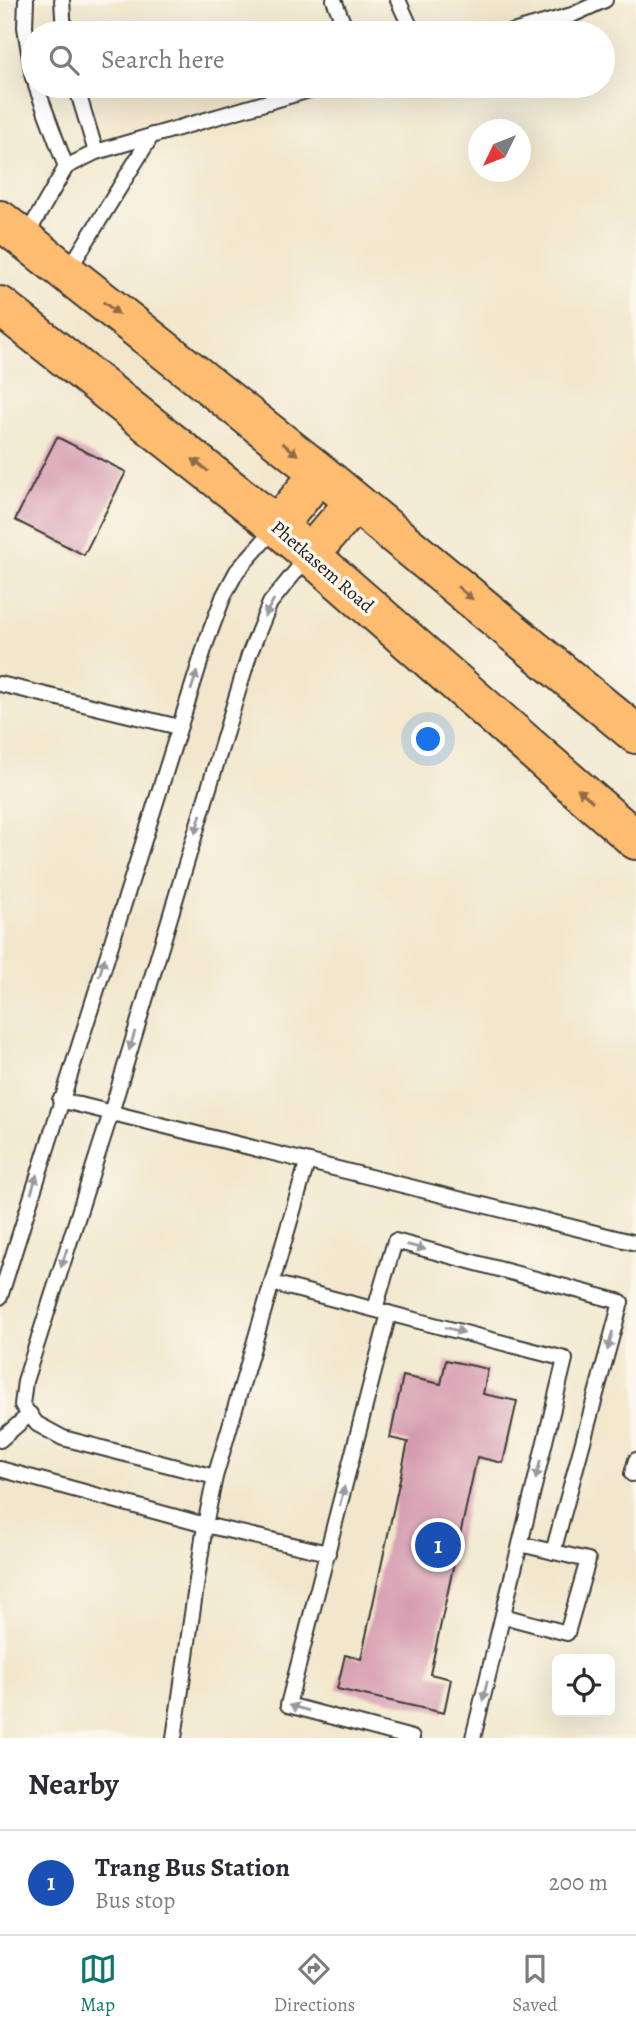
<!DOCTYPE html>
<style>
body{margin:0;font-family:Alegreya,serif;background:#f2f2f3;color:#2b2b33}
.controls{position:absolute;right:21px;bottom:21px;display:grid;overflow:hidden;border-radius:10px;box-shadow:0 7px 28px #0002}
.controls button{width:63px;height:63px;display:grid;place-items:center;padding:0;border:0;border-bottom:2px solid #e1e1e2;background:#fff;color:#2b2b33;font:35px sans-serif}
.compass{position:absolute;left:468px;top:119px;width:63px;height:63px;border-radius:50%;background:#fff;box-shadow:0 7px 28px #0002;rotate:227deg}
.you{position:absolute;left:429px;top:740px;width:24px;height:24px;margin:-18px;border:5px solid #fff;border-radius:50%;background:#1a73e8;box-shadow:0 0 0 10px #1a73e833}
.badge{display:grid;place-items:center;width:46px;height:46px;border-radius:50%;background:#0f766e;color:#fff;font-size:23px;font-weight:700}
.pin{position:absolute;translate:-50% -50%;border:4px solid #fff;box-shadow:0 2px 7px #0006}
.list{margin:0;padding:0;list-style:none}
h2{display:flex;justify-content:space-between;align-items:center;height:91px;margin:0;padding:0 28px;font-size:30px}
h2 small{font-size:23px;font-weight:400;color:#7c7c81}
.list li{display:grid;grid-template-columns:46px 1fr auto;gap:21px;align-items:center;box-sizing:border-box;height:105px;padding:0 28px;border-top:2px solid #e1e1e2}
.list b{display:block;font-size:26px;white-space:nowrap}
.list p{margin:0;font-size:23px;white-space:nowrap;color:#7c7c81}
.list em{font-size:23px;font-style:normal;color:#7c7c81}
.icon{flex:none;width:38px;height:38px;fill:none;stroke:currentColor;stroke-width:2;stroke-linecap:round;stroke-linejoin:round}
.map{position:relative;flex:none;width:636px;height:1738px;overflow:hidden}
.search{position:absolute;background:#fff;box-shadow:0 7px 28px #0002;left:21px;right:21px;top:21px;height:77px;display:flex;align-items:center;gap:18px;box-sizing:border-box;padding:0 24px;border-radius:38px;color:#7c7c81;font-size:26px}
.sheet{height:196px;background:#fff}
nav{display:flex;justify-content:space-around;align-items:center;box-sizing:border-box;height:98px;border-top:2px solid #e1e1e2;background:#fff;font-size:19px;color:#7c7c81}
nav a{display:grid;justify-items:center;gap:4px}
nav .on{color:#0f766e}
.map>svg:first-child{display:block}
.building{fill:#d497ad}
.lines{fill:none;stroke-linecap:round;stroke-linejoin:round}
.service-casing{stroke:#3c3a36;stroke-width:18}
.primary-casing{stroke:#3c3a36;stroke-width:42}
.service{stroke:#fff;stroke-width:14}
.primary{stroke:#febc70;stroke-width:38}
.oneway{fill:#8d6c46}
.oneway2{fill:#999}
.labels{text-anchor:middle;stroke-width:7;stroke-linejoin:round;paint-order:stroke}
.street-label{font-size:19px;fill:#1c1c1c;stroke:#fbf7ec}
</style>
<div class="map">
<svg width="636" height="1738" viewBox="0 0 636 1738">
<rect width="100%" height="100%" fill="#fbf7ec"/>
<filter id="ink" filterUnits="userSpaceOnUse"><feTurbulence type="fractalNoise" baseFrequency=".0143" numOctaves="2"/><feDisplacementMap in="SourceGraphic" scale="14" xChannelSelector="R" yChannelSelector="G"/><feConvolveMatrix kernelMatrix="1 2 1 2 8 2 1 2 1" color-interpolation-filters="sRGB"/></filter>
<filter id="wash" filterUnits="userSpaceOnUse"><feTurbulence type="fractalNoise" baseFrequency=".00686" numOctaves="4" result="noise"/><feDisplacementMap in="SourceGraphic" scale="28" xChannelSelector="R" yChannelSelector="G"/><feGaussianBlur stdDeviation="1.57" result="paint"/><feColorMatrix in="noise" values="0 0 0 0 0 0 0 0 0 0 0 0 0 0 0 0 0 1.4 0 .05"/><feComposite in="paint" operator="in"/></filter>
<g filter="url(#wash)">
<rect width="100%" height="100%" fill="#f2e7cc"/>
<g id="blocks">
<!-- building -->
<path class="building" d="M57,437L126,472L84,555L15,520Z
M446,1360L488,1369L483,1394L517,1401L503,1463L477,1457L430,1674L451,1679L444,1713L337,1689L345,1655L361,1659L408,1442L390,1438L403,1376L441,1384Z"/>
</g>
</g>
<g filter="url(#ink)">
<use href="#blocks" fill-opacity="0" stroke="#3c3a36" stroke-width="2"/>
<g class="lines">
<defs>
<path id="service" d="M26,0L25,27L33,78
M62,0L64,33
M334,0L347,33
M398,0L413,33
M509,33L572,15L605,0
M76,86L96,152
M66,167L96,152L323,86
M25,238L66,167L36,86
M68,271L152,135
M0,684L179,727
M60,1100L636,1243
M272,1283L565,1359L473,1738
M0,1297L207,640L224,595L237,571L275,528
M375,1309L395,1241L621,1302L553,1552
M389,1313L288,1705L412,1738
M0,1440L30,1414
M0,1469L205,1525L328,1553
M632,1474L636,1460
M215,1477L63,1438L37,1424L22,1405L25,1381L111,1113L249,655L270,603L309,555
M503,1616L567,1633L588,1560L520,1544
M174,1738L205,1525L215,1477L307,1163"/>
<path id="primary" d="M0,220L320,473L636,734
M0,306L277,526L636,840
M277,526L320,473
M310,554L355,502"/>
</defs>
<!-- service casing -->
<use href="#service" class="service-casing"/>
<!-- primary casing -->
<use href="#primary" class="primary-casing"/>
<!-- service -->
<use href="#service" class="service"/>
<!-- primary -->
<use href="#primary" class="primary"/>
</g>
<!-- one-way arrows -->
<defs><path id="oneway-solid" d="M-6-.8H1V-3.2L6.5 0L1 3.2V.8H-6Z" transform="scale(1.75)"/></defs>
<g class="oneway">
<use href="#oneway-solid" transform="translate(111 308) rotate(38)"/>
<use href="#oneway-solid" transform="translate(290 449) rotate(38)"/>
<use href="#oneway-solid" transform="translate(200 465) rotate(-142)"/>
<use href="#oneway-solid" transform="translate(465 593) rotate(40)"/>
<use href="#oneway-solid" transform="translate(585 795) rotate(-139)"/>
</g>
<g class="oneway2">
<use href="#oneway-solid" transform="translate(269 608) rotate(119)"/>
<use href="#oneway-solid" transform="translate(194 681) rotate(-72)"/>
<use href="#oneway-solid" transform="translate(198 824) rotate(107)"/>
<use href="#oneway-solid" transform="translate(102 967) rotate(-72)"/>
<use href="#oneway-solid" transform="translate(132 1041) rotate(107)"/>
<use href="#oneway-solid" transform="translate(34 1184) rotate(-73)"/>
<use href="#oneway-solid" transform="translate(416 1247) rotate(15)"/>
<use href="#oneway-solid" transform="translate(64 1258) rotate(108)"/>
<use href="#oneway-solid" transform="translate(455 1330) rotate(15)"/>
<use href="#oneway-solid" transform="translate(610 1341) rotate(105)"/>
<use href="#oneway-solid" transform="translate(538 1470) rotate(104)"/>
<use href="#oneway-solid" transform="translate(342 1496) rotate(-76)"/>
<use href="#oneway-solid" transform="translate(485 1691) rotate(103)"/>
<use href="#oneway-solid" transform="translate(299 1708) rotate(-164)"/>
</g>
</g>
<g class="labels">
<!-- street labels -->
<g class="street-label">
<text transform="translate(323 566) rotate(41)" y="7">Phetkasem Road</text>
</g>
</g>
</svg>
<div class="controls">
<button><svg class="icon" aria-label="locate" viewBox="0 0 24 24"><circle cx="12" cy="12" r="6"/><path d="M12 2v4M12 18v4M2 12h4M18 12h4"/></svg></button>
</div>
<svg class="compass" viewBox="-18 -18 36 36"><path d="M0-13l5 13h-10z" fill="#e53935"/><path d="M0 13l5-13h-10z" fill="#7c7c81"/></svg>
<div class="you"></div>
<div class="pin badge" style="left:438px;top:1545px;background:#1a4fb4">1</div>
<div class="search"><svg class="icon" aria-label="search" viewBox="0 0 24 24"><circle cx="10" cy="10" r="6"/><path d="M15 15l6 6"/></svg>Search here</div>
</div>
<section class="sheet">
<h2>Nearby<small></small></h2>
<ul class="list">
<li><span class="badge" style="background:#1a4fb4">1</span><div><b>Trang Bus Station</b><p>Bus stop</p></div><em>200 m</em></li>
</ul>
</section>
<nav>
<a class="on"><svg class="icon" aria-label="map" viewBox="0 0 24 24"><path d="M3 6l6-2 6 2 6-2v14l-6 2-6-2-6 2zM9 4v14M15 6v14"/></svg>Map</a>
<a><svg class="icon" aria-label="directions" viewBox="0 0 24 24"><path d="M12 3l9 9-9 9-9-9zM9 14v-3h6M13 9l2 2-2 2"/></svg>Directions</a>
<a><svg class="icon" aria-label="saved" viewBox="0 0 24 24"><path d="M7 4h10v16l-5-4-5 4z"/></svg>Saved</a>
</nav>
